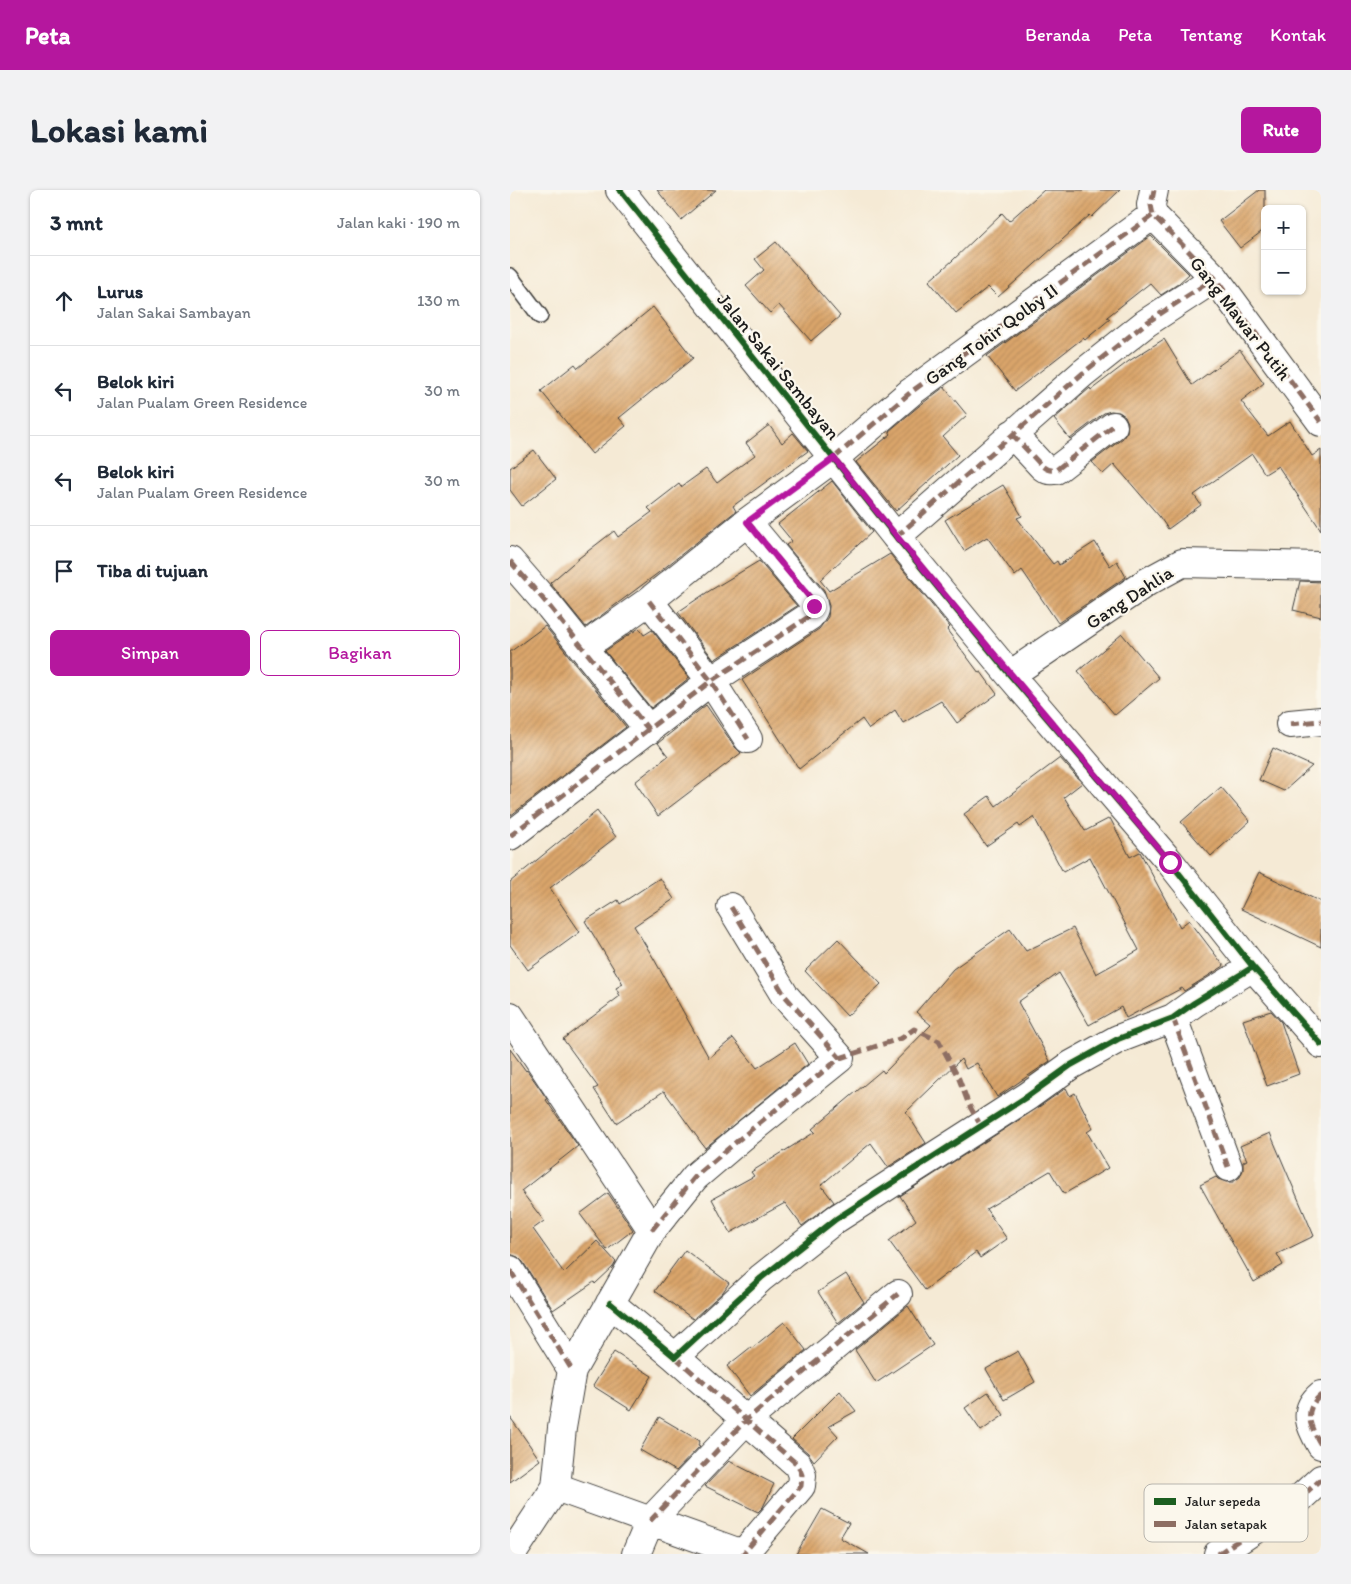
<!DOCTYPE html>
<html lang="id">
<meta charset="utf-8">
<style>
body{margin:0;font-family:Itim,sans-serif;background:#f2f2f3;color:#1f2937}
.controls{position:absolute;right:15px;top:15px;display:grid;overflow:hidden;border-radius:8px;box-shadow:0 1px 4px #0004}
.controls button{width:45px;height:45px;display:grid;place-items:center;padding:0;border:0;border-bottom:1px solid #e0e1e3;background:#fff;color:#1f2937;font:25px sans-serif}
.stop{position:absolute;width:15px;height:15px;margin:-11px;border:4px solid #b5179e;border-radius:50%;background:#fff}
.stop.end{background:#b5179e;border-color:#fff;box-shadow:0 1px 5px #0008}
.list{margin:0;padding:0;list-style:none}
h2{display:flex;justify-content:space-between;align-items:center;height:65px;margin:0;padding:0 20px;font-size:21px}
h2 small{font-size:16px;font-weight:400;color:#747a83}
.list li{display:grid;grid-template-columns:32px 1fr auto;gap:15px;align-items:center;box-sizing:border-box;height:90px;padding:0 20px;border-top:1px solid #e0e1e3}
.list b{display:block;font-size:19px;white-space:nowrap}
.list p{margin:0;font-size:16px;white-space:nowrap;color:#747a83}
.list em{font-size:16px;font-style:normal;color:#747a83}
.actions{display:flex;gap:10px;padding:15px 20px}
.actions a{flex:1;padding:11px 0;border:1px solid #b5179e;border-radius:8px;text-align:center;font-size:18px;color:#b5179e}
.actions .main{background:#b5179e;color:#fff}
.icon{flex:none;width:28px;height:28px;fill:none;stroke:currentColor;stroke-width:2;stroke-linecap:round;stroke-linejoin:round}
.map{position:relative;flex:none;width:811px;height:1364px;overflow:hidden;border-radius:8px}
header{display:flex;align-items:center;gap:30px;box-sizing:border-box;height:70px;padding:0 25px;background:#b5179e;color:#fff}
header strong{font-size:24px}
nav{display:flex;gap:28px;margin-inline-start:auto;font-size:18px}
.intro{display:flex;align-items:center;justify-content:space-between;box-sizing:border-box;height:120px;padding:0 30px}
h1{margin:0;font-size:35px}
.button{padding:12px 22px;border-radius:8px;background:#b5179e;color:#fff;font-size:18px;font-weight:700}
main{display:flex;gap:30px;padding:0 30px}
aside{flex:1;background:#fff;border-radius:8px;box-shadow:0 1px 4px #0004}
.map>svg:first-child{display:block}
.building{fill:url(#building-hatch)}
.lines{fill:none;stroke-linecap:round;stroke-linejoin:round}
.service-casing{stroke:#3d3b38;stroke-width:18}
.minor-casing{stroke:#3d3b38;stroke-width:30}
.service{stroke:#fff;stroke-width:15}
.minor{stroke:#fff;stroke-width:28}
.quiet{stroke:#8d6e63;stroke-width:5;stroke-dasharray:10 5;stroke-linecap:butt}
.cycleway-casing{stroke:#fbf7ec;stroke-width:9}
.cycleway{stroke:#1b5e20;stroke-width:6}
.route{stroke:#b5179e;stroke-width:6}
.labels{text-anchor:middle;stroke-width:4.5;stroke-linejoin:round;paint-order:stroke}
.street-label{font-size:19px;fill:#1c1c1c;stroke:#fbf7ec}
.key{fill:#fbf7ec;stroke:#b8b5ae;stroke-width:1}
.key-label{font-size:14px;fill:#1c1c1c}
</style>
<header>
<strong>Peta</strong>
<nav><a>Beranda</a><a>Peta</a><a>Tentang</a><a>Kontak</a></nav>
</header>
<div class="intro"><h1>Lokasi kami</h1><a class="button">Rute</a></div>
<main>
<aside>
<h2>3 mnt<small>Jalan kaki · 190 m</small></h2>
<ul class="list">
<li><svg class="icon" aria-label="ahead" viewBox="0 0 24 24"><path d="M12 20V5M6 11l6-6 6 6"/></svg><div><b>Lurus</b><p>Jalan Sakai Sambayan</p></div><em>130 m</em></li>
<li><svg class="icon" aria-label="left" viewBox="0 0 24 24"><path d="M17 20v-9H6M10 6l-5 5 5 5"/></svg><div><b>Belok kiri</b><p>Jalan Pualam Green Residence</p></div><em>30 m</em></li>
<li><svg class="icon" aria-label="left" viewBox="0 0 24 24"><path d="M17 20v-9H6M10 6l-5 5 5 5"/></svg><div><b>Belok kiri</b><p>Jalan Pualam Green Residence</p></div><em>30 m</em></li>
<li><svg class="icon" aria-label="arrive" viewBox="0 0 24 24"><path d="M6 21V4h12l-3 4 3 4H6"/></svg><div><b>Tiba di tujuan</b></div></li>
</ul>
<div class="actions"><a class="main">Simpan</a><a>Bagikan</a></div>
</aside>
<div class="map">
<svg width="811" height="1364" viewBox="0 0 811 1364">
<defs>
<pattern id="building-hatch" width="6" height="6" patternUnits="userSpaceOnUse" patternTransform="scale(1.25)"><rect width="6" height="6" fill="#daa56b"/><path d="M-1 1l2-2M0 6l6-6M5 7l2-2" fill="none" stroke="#ba8d5c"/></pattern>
</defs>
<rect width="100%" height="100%" fill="#fbf7ec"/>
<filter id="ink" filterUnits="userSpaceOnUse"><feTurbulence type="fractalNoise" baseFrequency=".02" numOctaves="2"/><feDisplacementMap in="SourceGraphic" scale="10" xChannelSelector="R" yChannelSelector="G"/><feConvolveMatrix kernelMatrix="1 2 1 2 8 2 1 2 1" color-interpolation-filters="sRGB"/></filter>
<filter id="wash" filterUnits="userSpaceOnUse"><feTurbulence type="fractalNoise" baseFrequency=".0096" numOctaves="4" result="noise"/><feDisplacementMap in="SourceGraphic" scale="20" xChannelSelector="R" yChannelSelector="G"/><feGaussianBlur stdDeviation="1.12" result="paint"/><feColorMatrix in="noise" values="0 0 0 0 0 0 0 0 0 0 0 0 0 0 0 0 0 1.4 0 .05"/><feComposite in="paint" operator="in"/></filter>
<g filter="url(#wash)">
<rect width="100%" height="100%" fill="#f5ead5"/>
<g id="blocks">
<!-- building -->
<path class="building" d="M147,0H206L171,30Z
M534,0H610L582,27L580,25L488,107L478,97L446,123L419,91L442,71L492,23L499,31Z
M749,0H755V39L730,58L709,31Z
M641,46L679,84L668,94L651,105L640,93L597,127L600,129L575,150L573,148L505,201L477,166Z
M266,52L330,126L301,151L269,115L260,123L236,96L254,80L245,69Z
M143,117L183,168L109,228L116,236L82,264L31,201L65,174L68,178Z
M654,149L682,195L730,160L754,193L731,211L758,246L780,231L802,266L811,260V340L768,276L755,284L742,264L684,305L691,315L658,339L649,326L604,274L593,284L582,272L613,248L617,242L618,233L615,226L609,222L601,221L594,223L560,249L544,229L580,198L581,200L619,171Z
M434,197L457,225L433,247L448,265L386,321L346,272L381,244L379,241L409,216Z
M259,235L272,253L283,243L298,261L223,316L226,321L148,383L76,437L40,393L69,368L104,341L108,347L142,322L138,318L169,294L171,297L196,279L207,293L245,265L236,253Z
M24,260L46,289L12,316L0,300V278Z
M322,291L362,342L310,390L319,401L380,364L440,437L437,440L469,483L471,482L487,504L447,533L431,511L393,533L385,520L359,539L352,529L289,579L232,490L309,439L318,427L319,416L314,400L276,355L282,351L268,334Z
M493,295L512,326L507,328L543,374L547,371L549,375L585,352L600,376L607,371L616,387L548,433L512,380L505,386L477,347L454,361L435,330Z
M249,371L287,416L204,470L168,422L196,403Z
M790,391L811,392V427L783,420Z
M35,436L116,537L0,626V462Z
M129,438L134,445L142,440L179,488L141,518L95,461Z
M612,444L649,488L605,525L568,481Z
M196,515L225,557L231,563L148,626L125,592L158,566L148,553Z
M763,558L802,576L774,601L749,590Z
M550,568L572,593L554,607L575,641L600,628L620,667L630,662L670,737L679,730L714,776L674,801L672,798L616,828L611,817L579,835L549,783L508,812L540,871L487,907L467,873L456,879L451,869L396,922L416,953L378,977L361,953L311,995L324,1012L292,1036L275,1013L220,1043L202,1009L244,986L241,982L305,942L302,939L372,880L374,883L421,835L406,822L443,779L500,739L516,761L563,738L586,784L629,760L580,667L553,682L524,627L510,637L508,634L476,656L454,624L479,606L486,616Z
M711,597L740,631L701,666L671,632Z
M87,621L106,647L40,698L70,742L18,780L0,755V692Z
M749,682L811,712V757L731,719Z
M150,688L164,709L124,736L144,769L199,868L223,848L247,878L285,853L298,874L195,958L154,901L106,933L84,899L88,897L53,849L110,806L106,798L113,794L75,731L108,710L110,714Z
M328,749L371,794L337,826L295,781Z
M761,821L771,832L789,884L757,896L733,830Z
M0,859L16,881L17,880L37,909L36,910L68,956L11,1001L34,1031L23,1039L54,1083L87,1051L106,1072L103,1077L85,1094L84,1092L43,1120L13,1072L8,1067L0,1064Z
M556,898L560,906L565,903L583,938L577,942L598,978L554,1004L540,981L476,1019L497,1049L470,1068L466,1062L415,1100L379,1051L406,1030L390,1006L526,919Z
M760,943L804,1046L767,1064L773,1075L744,1092L690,995L706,987L708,989L716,992H723L730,987L733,980V972L737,970L730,956Z
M98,1003L123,1040L97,1060L70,1024Z
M175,1060L219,1093L213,1102L183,1129L145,1101Z
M336,1084L354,1112L328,1133L308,1102Z
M398,1116L423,1155L366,1193L345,1160Z
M274,1132L296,1160L240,1206L217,1176L241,1157L242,1158Z
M508,1161L525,1192L494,1210L476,1179Z
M104,1162L142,1186L121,1220L83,1196Z
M330,1201L346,1221L319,1236L328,1246L304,1271L298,1263L282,1249Z
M478,1202L494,1225L471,1241L455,1218Z
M0,1227L30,1270L0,1292Z
M149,1227L190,1251L188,1255L190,1256L166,1281L130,1260Z
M219,1271L264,1294L253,1317L248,1322L195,1296Z
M312,1319L339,1333L330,1348L359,1364H286Z"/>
</g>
</g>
<g filter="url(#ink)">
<use href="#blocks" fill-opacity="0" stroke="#3d3b38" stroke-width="1"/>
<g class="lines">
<defs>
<path id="service" d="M0,86L30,126"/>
<path id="minor" d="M110,0L386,347L500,485L660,672L743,777L811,854
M644,0L641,15L643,25L705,88L811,232
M502,244L532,276C537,280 539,281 546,280L603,236
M237,332L302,410L304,419L300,426L201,491L238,549
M386,347L573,183L636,133L705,88
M0,371L40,417L139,540
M88,447L139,411L237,332L324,268L401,202L643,25
M500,485L637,392L672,373L811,376
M780,534L811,531
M0,646L201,491L139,411
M0,826L142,1040L62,1180L52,1238L46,1297L233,1364
M663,828L718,977
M142,1040L185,987L232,947L330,868L275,806L221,717
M0,1080L62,1180
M100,1113L165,1167L251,1088L326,1029L518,906L561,875L608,849L663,828L684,813L743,777
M165,1167L236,1230L388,1104
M811,1205C792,1221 800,1236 811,1255
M2,1364L46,1297
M126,1364L140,1331L236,1230L288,1275L292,1285L291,1296L233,1364
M708,1364L786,1312L811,1289"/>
</defs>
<!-- service casing -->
<use href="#service" class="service-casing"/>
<!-- minor casing -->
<use href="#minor" class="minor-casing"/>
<!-- service -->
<use href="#service" class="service"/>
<!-- minor -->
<use href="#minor" class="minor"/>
<!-- quiet -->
<path class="quiet" d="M644,0L641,15L643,25L705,88L811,232
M502,244L532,276C537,280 539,281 546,280L603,236
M324,268L401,202L643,25
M237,332L302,410L304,419L300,426L201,491L238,549
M386,347L573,183L636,133L705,88
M0,371L40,417L139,540
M780,534L811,531
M0,646L201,491L139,411
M221,717L275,806L330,868
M663,828L718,977
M142,1040L185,987L232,947L330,868L392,848L404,839L429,851L449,889L459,915L471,936
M0,1080L62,1180
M165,1167L236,1230L388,1104
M811,1205C792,1221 800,1236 811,1255
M140,1331L236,1230L288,1275L292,1285L291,1296L233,1364
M708,1364L786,1312L811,1289"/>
<defs>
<path id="cycleway" d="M110,0L386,347L500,485L660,672L743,777L811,854
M100,1113L165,1167L251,1088L326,1029L518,906L561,875L608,849L663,828L684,813L743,777"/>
</defs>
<!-- cycleway casing -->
<use href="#cycleway" class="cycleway-casing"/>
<!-- cycleway -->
<use href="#cycleway" class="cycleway"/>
</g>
</g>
<g class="lines" filter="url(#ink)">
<!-- route -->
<path class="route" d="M304,416L302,410L237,332L324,268C433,406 547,538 660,672"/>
</g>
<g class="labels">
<!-- street labels -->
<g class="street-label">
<text transform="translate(731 128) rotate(52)" y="7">Gang Mawar Putih</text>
<text transform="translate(481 144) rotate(-36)" y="7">Gang Tohir Qolby II</text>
<text transform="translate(269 176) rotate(51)" y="7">Jalan Sakai Sambayan</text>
<text transform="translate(619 407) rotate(-33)" y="7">Gang Dahlia</text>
</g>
</g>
<!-- legend -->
<rect x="634" y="1294" width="164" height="58" rx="8" class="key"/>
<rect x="644" y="1308" width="22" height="7" fill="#1b5e20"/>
<rect x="644" y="1331" width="22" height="6" fill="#8d6e63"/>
<g class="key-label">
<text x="675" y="1316">Jalur sepeda</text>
<text x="675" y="1339">Jalan setapak</text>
</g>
</svg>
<div class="controls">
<button>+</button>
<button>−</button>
</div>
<div class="stop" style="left:660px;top:672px"></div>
<div class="stop end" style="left:304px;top:416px"></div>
</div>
</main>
